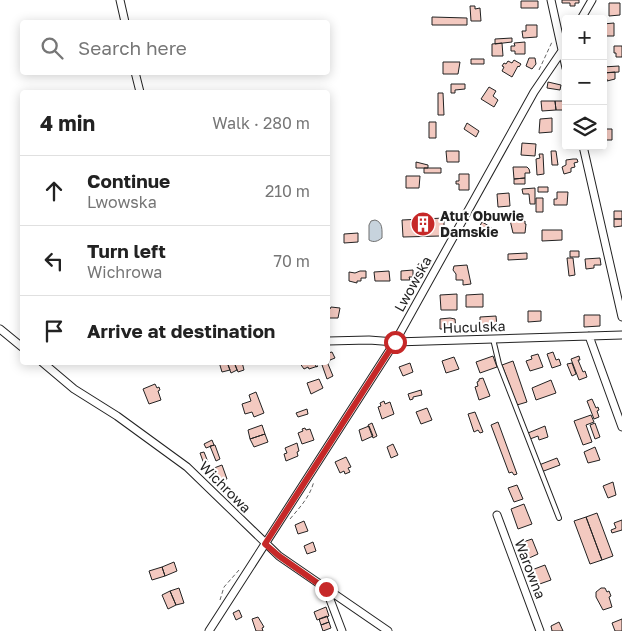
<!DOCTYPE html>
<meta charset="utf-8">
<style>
body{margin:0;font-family:"Golos Text",sans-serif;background:#f6f6f6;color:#222}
.controls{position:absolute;right:15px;top:15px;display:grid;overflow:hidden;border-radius:5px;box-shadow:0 2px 12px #0003}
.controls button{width:45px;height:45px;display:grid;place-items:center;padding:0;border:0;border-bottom:1px solid #e0e0e0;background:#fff;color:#222;font:25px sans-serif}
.stop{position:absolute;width:15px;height:15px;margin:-11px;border:4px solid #c62828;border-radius:50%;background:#fff}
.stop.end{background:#c62828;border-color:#fff;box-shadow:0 1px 5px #0008}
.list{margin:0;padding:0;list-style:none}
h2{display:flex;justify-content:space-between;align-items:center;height:65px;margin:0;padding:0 20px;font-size:21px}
h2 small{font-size:16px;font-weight:400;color:#767676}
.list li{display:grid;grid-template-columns:32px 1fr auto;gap:15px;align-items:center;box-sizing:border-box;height:70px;padding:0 20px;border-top:1px solid #e0e0e0}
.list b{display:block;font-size:19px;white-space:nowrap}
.list p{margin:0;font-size:16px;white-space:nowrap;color:#767676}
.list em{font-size:16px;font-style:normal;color:#767676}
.icon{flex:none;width:28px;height:28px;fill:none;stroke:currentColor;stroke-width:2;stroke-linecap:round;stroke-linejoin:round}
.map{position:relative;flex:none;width:622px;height:631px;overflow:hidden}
.search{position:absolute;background:#fff;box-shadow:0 2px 12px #0003;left:20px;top:20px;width:310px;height:55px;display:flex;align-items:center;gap:12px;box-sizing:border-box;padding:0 18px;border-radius:5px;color:#767676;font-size:19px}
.panel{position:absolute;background:#fff;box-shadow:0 2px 12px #0003;left:20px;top:90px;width:310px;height:275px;border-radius:5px}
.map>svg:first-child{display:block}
.water{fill:#c7d3dd;stroke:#6f6f6f}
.building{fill:#f3c9c0;stroke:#222}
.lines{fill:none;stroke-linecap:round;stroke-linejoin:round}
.lane-casing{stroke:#222;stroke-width:6}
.street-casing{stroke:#222;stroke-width:9}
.path{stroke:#646464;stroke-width:1;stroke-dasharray:4 2.5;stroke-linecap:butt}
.lane{stroke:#fff;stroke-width:4}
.street{stroke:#fff;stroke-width:7}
.route{stroke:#c62828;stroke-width:6}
.labels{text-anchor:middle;stroke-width:4;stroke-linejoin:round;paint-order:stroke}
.poi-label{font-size:14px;font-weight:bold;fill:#222;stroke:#fff;text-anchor:start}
.street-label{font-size:14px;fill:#222;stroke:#fff}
</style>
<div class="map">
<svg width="622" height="631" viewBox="0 0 622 631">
<rect width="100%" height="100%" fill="#fff"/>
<!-- water -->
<path class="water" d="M375,220C383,222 382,230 382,238C378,241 374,243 369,240V225L371,221Z"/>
<!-- building -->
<path class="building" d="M562,0H579V3H575V6H570V3H562Z
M521,1H538V8H521Z
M609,3H620V15L609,16Z
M470,6H475V9L480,8L481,21H471Z
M432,17L467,18V25H432Z
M614,23V36H603V24Z
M526,25H537V37L523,38L522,31H526Z
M512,38V42L495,44V39Z
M525,42V54H515V51H511V46H515L514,43Z
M502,43L503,56H492V44Z
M614,46H622V57H616V53H614Z
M529,58H535L536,64L532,69L526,66Z
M471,59H484V64H471Z
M514,60L521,64L519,67L518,66L512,77L502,71L504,67L502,66L504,63L506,64L508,61L512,63Z
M443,62H460L458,74H443Z
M619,66V72L603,73V67Z
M615,72V79L607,81V79H603V73Z
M548,82L561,85L560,90L547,88Z
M451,84H465V89L455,90V93H451Z
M489,87L496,91L493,96L498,100L494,107L481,99Z
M438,93H443L444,115H438Z
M541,101H555L556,110L542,111Z
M555,101H563V110H556Z
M552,118V132L539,133L540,119Z
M429,122H436V138H429Z
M467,123L479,131L476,137L464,129Z
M603,129H612V140H605V138H603Z
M522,143L536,144L535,156L521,155Z
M446,151H459V162H447Z
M551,151H556L558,165H552Z
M539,154H543L544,174L537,175L536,159L540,158Z
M573,159H577L578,162L574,163L575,167L571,168V172L564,174L562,167L566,165V160Z
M416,162L428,165V168H416Z
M513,167H527L529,169L530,173H525V178L514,179Z
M424,168H441V173H424Z
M459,174H469V190H459V184H456V181H459Z
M406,176H420L419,188H406Z
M525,178V184H514V179Z
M538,187H548V192H538Z
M535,188V204H530L529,194H523L522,189Z
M557,192H568L567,205H554V199H557Z
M509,193L510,206L498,207L497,194Z
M536,198H543V212H536Z
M614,211H622V219H614Z
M507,213V219H487V214Z
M444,218V229H440V236L403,237L402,220Z
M614,219H622V226L614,227Z
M510,220L525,221V224H526L525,233H513Z
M482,222L491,227L490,230L492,231L485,238L476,233Z
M542,230H562V240L542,241Z
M358,233V242L344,243V234Z
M570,251H579V257H570Z
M527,253V259L508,260V254Z
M567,258H573L575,275L569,276Z
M600,258L601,265H594V268L586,269L585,259Z
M425,263L426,271H418V264Z
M467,265L471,284L463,285V280H456V274L453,270L454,266Z
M413,270V277H409L410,280H401V271Z
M360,271H366V278H361V281H357V283L349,281V272L355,273Z
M389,271L390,281H375L374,272Z
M457,294V310H441L440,295Z
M483,294V307H466V295Z
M331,307L340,308L338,318H329L328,309H330Z
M528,311H541V321L528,322Z
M584,315H600V326L584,327Z
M496,316L497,327L480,328V317Z
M450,318L455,319L456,329H440V319Z
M332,352L335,358L330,360L328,364L333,376L327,379L321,362H328V353Z
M553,352L556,360L559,359L561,365L552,368L547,354Z
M538,354L543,367L530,371L526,361L532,359L531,356Z
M493,356L497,367L480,373L476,362Z
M579,356L580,360H578L583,372L585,371L587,377L579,380L571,359Z
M454,357L459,369L446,373L442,361Z
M513,361L527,402L517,405L502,365Z
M219,362H227L230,370L222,372Z
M227,362H234L237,370L231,373Z
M234,362H242L244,370L238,372Z
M299,362H315L316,367L318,366L309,369L308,367L304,369Z
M410,363L413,372L403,376L399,367Z
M572,363L576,374L572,376L567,364Z
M483,378L490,396L479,400L475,387L478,386L477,382L479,381V379Z
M319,379L323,388L311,394L307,383Z
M551,380L556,393L536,400L532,388Z
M155,384L157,388L159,387L160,390L158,391L161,400L149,404L143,389Z
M421,390L422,395L413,397V399L410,400L408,394Z
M256,392L264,413L254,417L252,412L245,414L242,404L251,401L249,395Z
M592,399L596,408L598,407L599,410L597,411L599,417L594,419L587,401Z
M384,401L385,404L390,402L394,414L382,419L378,407L381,406L380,403Z
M427,408L432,420L421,424L416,412Z
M307,409L308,414L298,417L296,413Z
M475,412L483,432L480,433L478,430L474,432L468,414Z
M591,415L594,422L586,425L592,442L583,445L574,421Z
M498,422L517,474L514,475L512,472L509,473L491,425Z
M372,423L377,436L373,438L368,425Z
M595,423L600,437L595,439L590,425Z
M262,425L265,434L250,439L248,430Z
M369,426L373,436L362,441L359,430Z
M545,426L548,437L539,440L538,436L530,439L528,433Z
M305,428L306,430L310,429L314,440L302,444L298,433L303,431L302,429Z
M265,434L268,442L254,447L250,439Z
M212,440L214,445L206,448L204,444Z
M297,443L299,451L297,452L298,456L286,461L284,454L287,453L285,448Z
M393,444L398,455L391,458L387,447Z
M215,445L220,459L216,461L210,446Z
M595,447L600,460L588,463L584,452Z
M204,452L208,462L204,464L200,453Z
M346,457L351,467L348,468L350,472L345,474L344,471L340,473L335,462Z
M557,458L560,465L541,472L539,465Z
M222,465L227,479L216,483L212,473L216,472L214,468Z
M613,482L616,495L608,498L603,486Z
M517,485L523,499L514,502L508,488Z
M524,504L532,524L518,529L511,509Z
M597,513L613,556L602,560L586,517Z
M586,517L602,560L590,564L574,521Z
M622,520V530L612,533L611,530L616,528L614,523Z
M304,521L308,531L298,534L295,525Z
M532,539L538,554L527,559L520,543Z
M313,542L316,551L307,554L304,546Z
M174,562L177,571L165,576L162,567Z
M545,565L551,580L534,586L529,571Z
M162,567L165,576L152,580L149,571Z
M179,588L184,603L176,605L170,591Z
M601,588H605L607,592L609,591L611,596L609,597L612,607L603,610L596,597V592Z
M170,591L176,605L168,609L162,595Z
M326,607L329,616L317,620L314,612Z
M239,610L242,617L236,620L233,613Z
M327,616L329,622L321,625L319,619Z
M258,617L264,627L262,628L263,631H256L252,619Z
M622,619V631H615L612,623Z
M329,622L331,628L323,631L321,625Z
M559,622L563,631H552L551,626Z"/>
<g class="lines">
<defs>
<path id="lane" d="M493,339L499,364L559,518"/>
<path id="street" d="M120,0L125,22
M551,0L566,68
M581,19L592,0
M135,72L140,92
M583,146L622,317
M0,329L22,347
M589,336L622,427
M328,341L369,340L395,342L622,335
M42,362L74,389L117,416L187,467L279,556L388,631
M497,515L540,631
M326,589L342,631
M209,631L395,342L534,92L566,45"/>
</defs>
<!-- lane casing -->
<use href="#lane" class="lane-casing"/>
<!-- street casing -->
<use href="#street" class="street-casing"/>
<!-- path -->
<path class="path" d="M539,70L552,42
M290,519C300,507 310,497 314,481
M220,600L224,587L239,570"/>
<!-- lane -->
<use href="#lane" class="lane"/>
<!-- street -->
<use href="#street" class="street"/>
</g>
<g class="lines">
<!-- route -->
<path class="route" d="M326,589L279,556L265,544L395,342"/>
</g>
<!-- icons -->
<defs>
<symbol id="building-disc" viewBox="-11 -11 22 22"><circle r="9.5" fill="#c62828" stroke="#fff"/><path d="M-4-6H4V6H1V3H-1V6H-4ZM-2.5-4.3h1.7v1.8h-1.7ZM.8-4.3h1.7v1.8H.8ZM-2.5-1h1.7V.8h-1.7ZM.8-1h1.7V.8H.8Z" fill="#fff"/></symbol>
</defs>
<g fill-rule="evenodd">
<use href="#building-disc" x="409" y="210" width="28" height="28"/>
</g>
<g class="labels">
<!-- poi labels -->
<g class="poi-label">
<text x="440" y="221">Atut Obuwie<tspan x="440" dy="16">Damskie</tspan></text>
</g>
<!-- street labels -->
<g class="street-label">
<text transform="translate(413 284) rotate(-61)" y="5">Lwowska</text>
<text transform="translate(474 327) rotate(-2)" y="5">Huculska</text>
<text transform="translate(225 487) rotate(45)" y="5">Wichrowa</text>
<text transform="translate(530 569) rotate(69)" y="5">Warowna</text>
</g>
</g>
</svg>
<div class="controls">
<button>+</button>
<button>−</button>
<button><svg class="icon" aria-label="layers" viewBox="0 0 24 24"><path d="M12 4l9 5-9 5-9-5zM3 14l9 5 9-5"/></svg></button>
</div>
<div class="stop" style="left:395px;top:342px"></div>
<div class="stop end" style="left:326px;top:589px"></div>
<div class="search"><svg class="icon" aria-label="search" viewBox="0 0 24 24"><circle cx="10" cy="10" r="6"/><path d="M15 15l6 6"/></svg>Search here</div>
<section class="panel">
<h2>4 min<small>Walk · 280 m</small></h2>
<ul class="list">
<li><svg class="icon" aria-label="ahead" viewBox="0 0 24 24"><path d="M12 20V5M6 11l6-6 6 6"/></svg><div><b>Continue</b><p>Lwowska</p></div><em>210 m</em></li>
<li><svg class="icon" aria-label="left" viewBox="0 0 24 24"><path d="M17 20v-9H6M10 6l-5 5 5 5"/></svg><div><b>Turn left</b><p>Wichrowa</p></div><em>70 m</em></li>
<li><svg class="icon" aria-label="arrive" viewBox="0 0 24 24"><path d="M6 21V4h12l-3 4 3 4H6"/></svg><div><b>Arrive at destination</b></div></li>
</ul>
</section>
</div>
